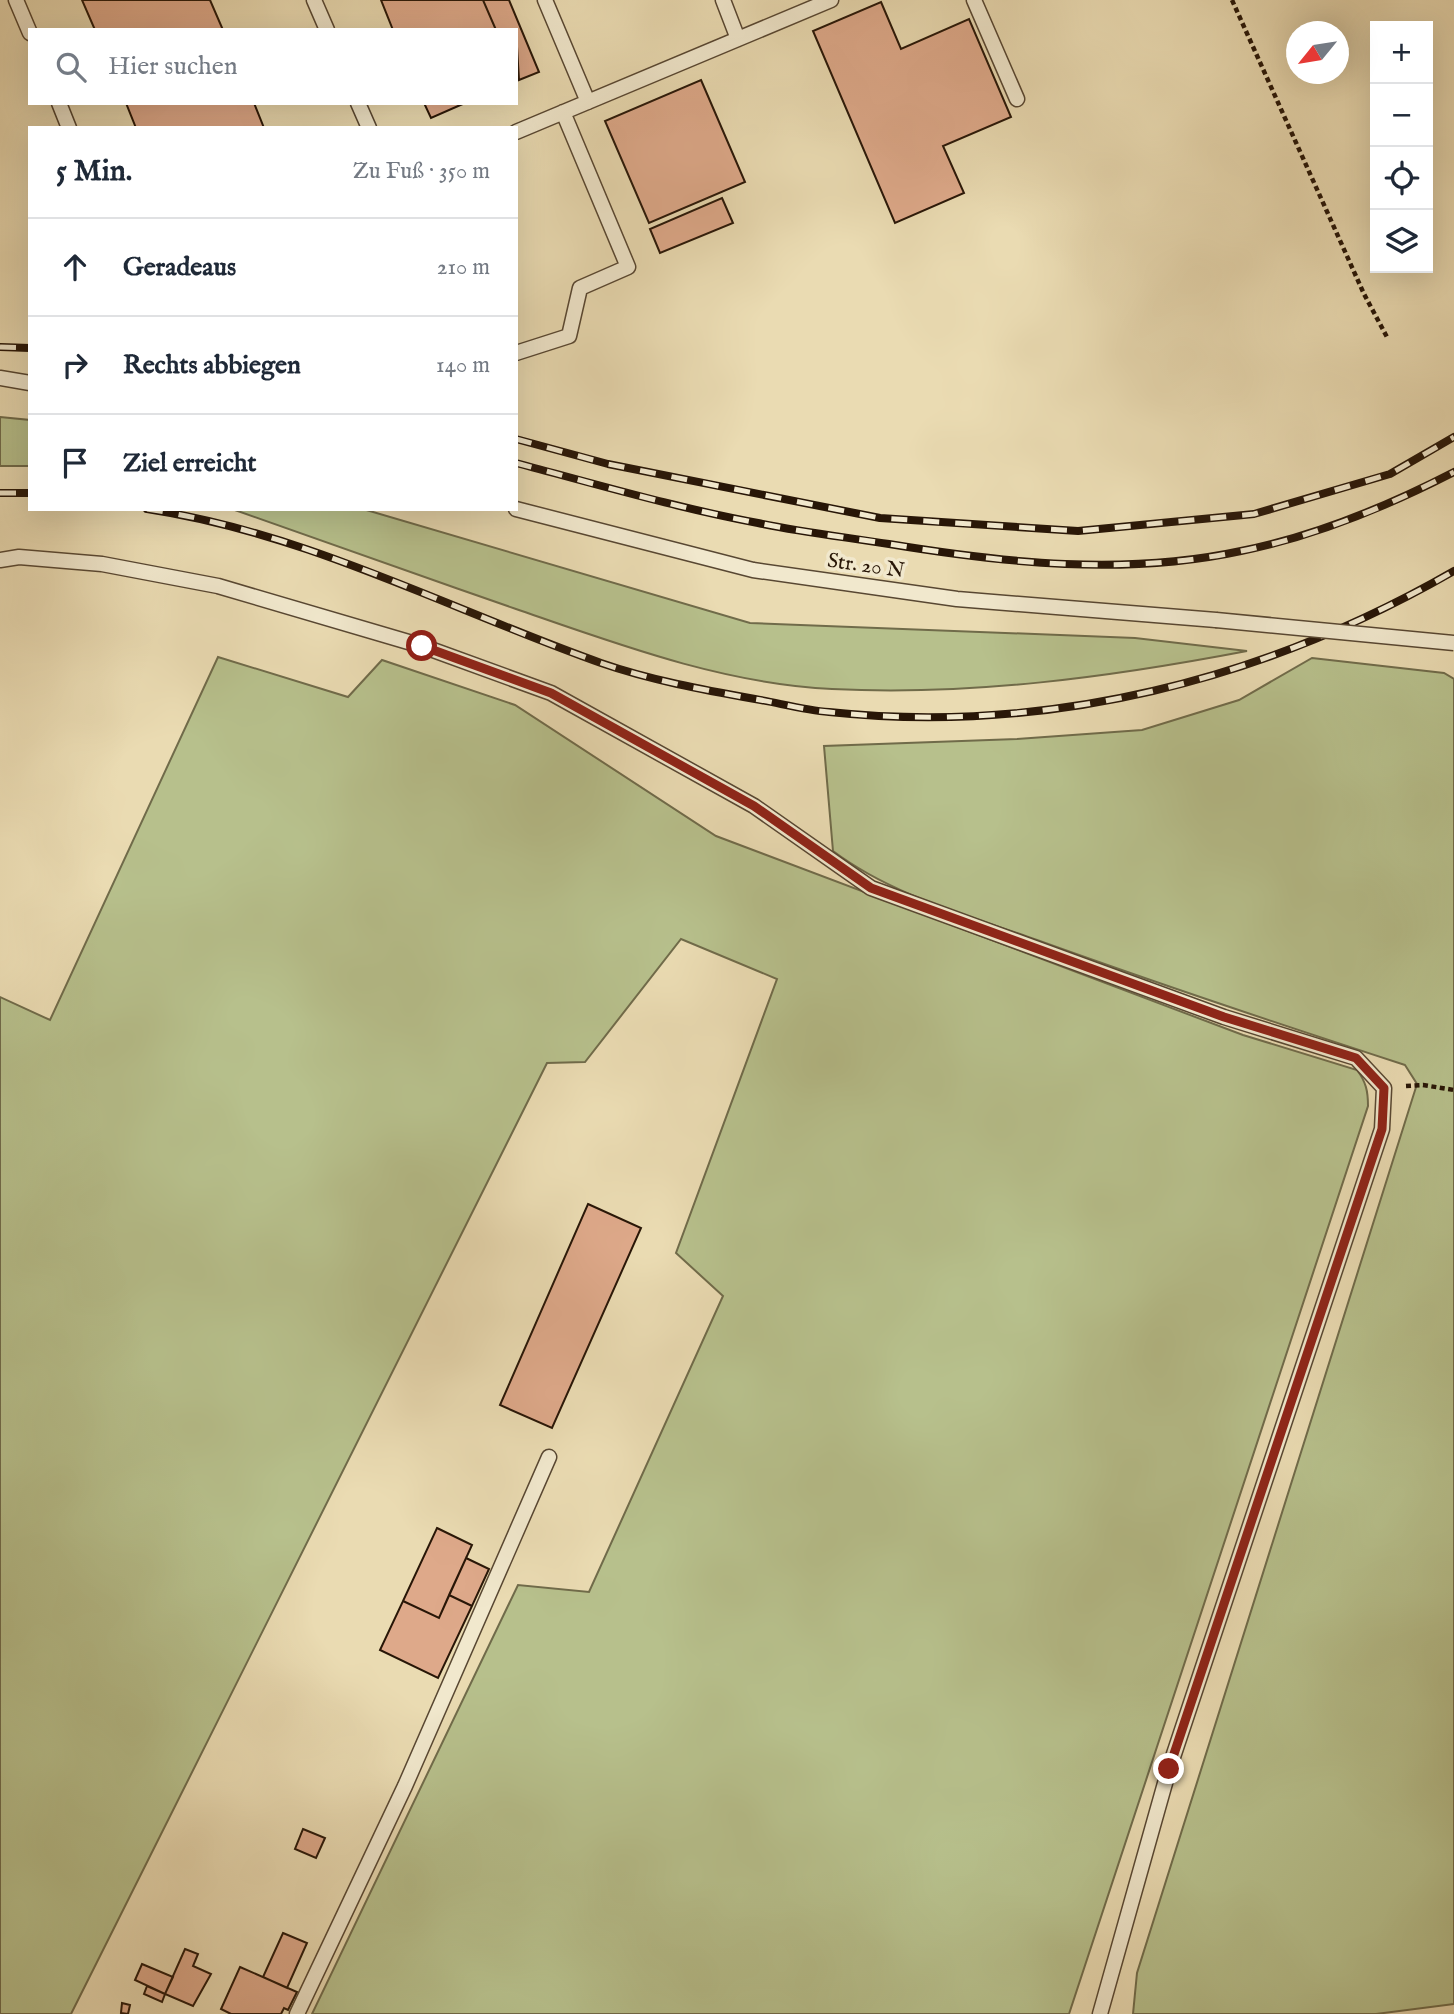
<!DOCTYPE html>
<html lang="de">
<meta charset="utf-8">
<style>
body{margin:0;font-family:"IM FELL English",serif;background:#f6f6f7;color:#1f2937}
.controls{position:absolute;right:21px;top:21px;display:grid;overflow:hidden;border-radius:0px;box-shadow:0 7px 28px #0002}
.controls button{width:63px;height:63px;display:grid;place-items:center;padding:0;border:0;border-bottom:2px solid #e0e1e3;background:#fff;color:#1f2937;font:35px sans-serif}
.compass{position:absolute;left:1286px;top:21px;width:63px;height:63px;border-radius:50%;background:#fff;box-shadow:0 7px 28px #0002;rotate:240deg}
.stop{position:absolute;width:21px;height:21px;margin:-16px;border:5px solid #8f2418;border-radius:50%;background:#fff}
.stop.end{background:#8f2418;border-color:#fff;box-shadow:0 2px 7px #0008}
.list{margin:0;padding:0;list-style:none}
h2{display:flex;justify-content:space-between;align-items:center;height:91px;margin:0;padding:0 28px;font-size:30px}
h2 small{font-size:23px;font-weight:400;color:#747a83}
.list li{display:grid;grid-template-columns:46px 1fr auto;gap:21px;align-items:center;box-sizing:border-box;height:98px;padding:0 28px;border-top:2px solid #e0e1e3}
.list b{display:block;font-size:26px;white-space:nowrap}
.list em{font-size:23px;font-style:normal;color:#747a83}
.icon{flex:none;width:38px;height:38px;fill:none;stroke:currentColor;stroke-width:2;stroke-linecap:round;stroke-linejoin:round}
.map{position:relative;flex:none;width:1454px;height:2014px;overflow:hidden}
.search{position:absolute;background:#fff;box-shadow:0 7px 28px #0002;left:28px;top:28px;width:490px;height:77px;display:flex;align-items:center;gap:18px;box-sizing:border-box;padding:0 24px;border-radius:0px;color:#747a83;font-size:26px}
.panel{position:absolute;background:#fff;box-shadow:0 7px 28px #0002;left:28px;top:126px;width:490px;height:385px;border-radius:0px}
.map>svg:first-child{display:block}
.green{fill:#b7c08c;stroke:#706b4a;stroke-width:2}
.building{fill:#dea98a;stroke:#281607;stroke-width:2}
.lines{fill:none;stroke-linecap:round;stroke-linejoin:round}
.service-casing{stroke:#584732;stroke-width:17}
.path{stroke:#281607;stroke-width:4.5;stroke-dasharray:5 3.5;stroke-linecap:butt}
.service{stroke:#f1e8cd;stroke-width:14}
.rail-casing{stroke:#281607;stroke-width:8}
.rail{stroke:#f1e8cd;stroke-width:5;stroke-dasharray:16;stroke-linecap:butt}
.service-bridge-casing{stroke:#584732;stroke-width:17;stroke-linecap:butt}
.service-bridge{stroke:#f1e8cd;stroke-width:14}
.route{stroke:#8f2418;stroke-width:9}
.labels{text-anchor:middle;stroke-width:7;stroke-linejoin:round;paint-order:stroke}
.street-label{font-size:21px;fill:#281607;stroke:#f1e8cd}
</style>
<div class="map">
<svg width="1454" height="2014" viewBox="0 0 1454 2014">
<rect width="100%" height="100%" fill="#eadbb2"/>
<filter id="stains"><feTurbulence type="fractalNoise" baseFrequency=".00286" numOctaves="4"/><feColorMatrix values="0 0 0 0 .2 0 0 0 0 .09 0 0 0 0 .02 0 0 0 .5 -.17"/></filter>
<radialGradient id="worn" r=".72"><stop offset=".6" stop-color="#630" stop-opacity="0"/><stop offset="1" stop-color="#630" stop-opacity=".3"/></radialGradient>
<!-- green -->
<path class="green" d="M0,417L30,420V466H0Z
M232,509H363L750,623L1135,638L1247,651C1111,677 971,696 832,689C724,684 617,644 516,609C421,576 326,542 232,509Z
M218,657L348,697L382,660L515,705L716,836L1243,1035L1357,1070C1366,1082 1368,1091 1368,1106L1069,2014H312L518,1585L589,1592L723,1296L676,1253L777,979L681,939L585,1062L547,1063L71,2014H0V997L50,1020Z
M1312,658L1444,673L1454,679V2004L1376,2014H1133L1137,1973L1417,1084L1405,1065C1282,1025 1159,984 1037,940C968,915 893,896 833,851L824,746L1017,739L1142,730L1239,700Z"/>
<!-- building -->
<path class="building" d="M82,0H210L223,30H95Z
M381,0H483L496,30H393Z
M483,0H509L539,72L519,80L516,30H496Z
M881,2L901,49L969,19L1011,117L943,146L964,193L895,223L813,31Z
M701,80L745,182L649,223L605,121Z
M126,103H254L264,128H136Z
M424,103H465L431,118Z
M722,198L733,223L660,253L650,229Z
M588,1204L641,1228L552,1428L500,1405Z
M437,1528L472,1545L439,1618L403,1601Z
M466,1558L489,1569L472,1606L449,1595Z
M449,1595L472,1606L438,1678L380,1650L403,1601L439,1618Z
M303,1829L325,1838L316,1858L295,1849Z
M283,1933L307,1943L287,1988L263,1977Z
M185,1949L198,1954L193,1966L211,1974L193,2006L165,1994Z
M142,1964L173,1977L165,1994L135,1980Z
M240,1967L297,1992L288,2010L284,2008L281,2014H231L221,2009Z
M147,1986L165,1994L162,2002L144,1994Z
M122,2003L130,2005L128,2014L121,2013Z"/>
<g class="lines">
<defs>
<path id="service" d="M16,0L30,33
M314,0L327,30
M545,0L588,102
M723,0L738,39
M974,0L1017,99
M59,103L69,128
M358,103L369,128
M516,132L831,0
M516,353L569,336L580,288L628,267L563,112
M0,378L30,383
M516,509L753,570L957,599L1216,620
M0,560L19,557L102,564L218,586L422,646L551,693L754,806L871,888L1224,1017L1356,1058L1384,1088L1382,1129L1169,1769L1100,2014
M297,2014L405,1786L549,1457"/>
</defs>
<!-- service casing -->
<use href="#service" class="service-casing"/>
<!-- path -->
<path class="path" d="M1232,0L1364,294L1388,339
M1406,1086L1423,1085L1454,1090"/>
<!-- service -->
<use href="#service" class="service"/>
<defs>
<path id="rail" d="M0,347L30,348
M516,439L608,464L880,518L1078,531L1254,514L1390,474L1454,437
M516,463C596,484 677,508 758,523C801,532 845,537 889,544C1005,563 1125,576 1241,551C1316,536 1386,507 1454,472
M0,493H30
M147,509C307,533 451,610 601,663C650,680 704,690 755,699C779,703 804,710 829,712C1048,735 1265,680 1454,571"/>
</defs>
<!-- rail casing -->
<use href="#rail" class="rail-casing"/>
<!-- rail -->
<use href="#rail" class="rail"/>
<defs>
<path id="service-bridge" d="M1216,620L1454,643"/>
</defs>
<!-- service-bridge casing -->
<use href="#service-bridge" class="service-bridge-casing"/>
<!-- service-bridge -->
<use href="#service-bridge" class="service-bridge"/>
</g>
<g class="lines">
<!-- route -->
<path class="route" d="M422,646L551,693L754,806L871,888L1224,1017L1356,1058L1384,1088L1382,1129L1169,1769"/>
</g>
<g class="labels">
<!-- street labels -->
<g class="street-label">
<text transform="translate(866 565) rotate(8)" y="7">Str. 20 N</text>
</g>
</g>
<rect width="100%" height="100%" filter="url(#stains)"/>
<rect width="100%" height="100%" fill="url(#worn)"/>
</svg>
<div class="controls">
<button>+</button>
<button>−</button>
<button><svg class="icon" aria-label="locate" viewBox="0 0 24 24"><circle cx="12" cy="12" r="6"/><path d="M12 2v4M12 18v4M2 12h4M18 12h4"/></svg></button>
<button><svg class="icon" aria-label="layers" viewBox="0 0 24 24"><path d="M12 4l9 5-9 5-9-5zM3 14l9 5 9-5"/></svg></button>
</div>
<svg class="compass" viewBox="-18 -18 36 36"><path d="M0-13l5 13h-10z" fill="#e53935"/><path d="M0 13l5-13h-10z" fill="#747a83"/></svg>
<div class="stop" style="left:422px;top:646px"></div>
<div class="stop end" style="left:1169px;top:1769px"></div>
<div class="search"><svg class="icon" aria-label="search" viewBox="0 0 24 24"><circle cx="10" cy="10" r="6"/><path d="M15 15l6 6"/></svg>Hier suchen</div>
<section class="panel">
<h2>5 Min.<small>Zu Fuß · 350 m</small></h2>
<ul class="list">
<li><svg class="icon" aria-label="ahead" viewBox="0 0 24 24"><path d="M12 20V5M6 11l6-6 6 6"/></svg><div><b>Geradeaus</b></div><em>210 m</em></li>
<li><svg class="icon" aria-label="right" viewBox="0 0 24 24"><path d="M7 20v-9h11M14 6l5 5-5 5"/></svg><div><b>Rechts abbiegen</b></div><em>140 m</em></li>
<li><svg class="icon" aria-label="arrive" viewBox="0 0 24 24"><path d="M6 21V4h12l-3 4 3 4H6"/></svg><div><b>Ziel erreicht</b></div></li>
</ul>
</section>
</div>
